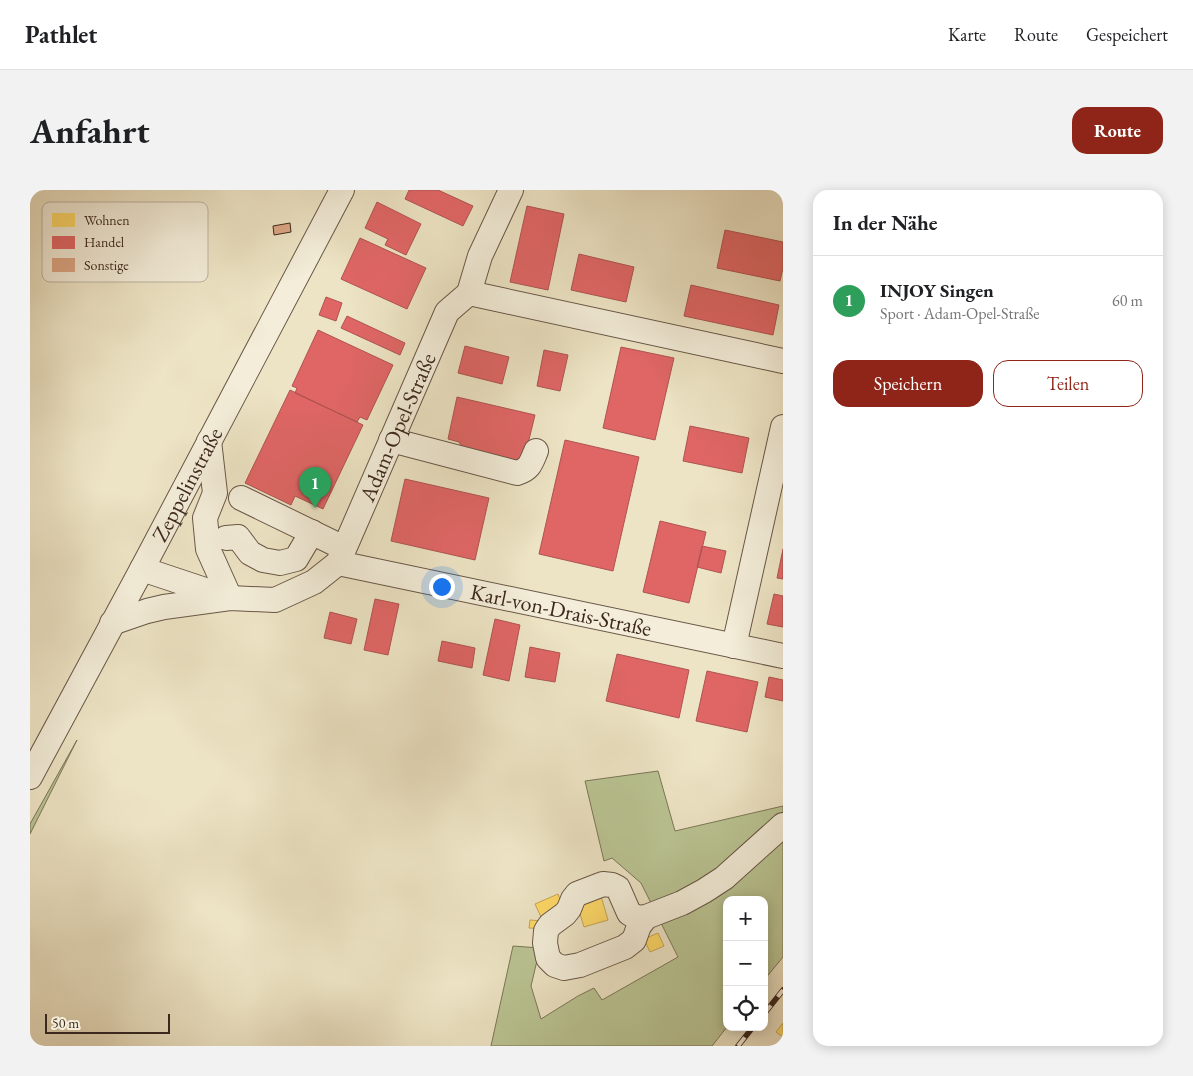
<!DOCTYPE html>
<html lang="de">
<meta charset="utf-8">
<style>
body{margin:0;font-family:"EB Garamond",serif;background:#f2f2f2;color:#202124}
.controls{position:absolute;right:15px;bottom:15px;display:grid;overflow:hidden;border-radius:10px;box-shadow:0 2px 12px #0003}
.controls button{width:45px;height:45px;display:grid;place-items:center;padding:0;border:0;border-bottom:1px solid #e0e0e0;background:#fff;color:#202124;font:25px sans-serif}
.scale{position:absolute;left:15px;bottom:12px;width:125px;box-sizing:border-box;padding-left:5px;border:2px solid #3d281d;border-top:0;font-size:14px;line-height:18px;white-space:nowrap;color:#3d281d;-webkit-text-stroke:4px #f3edd9;paint-order:stroke}
.you{position:absolute;left:411px;top:396px;width:18px;height:18px;margin:-12px;border:4px solid #fff;border-radius:50%;background:#1a73e8;box-shadow:0 0 0 8px #1a73e833}
.badge{display:grid;place-items:center;width:32px;height:32px;border-radius:50%;background:#8f2418;color:#fff;font-size:16px;font-weight:700}
.pin{position:absolute;translate:-50% -41px;filter:drop-shadow(0 1px 2px #0008)}
.pin::after{content:'';position:absolute;top:26px;width:18px;height:15px;background:inherit;clip-path:polygon(0 0,100% 0,50% 100%)}
.list{margin:0;padding:0;list-style:none}
h2{display:flex;justify-content:space-between;align-items:center;height:65px;margin:0;padding:0 20px;font-size:21px}
h2 small{font-size:16px;font-weight:400;color:#757577}
.list li{display:grid;grid-template-columns:32px 1fr auto;gap:15px;align-items:center;box-sizing:border-box;height:90px;padding:0 20px;border-top:1px solid #e0e0e0}
.list b{display:block;font-size:19px;white-space:nowrap}
.list p{margin:0;font-size:16px;white-space:nowrap;color:#757577}
.list em{font-size:16px;font-style:normal;color:#757577}
.actions{display:flex;gap:10px;padding:15px 20px}
.actions a{flex:1;padding:11px 0;border:1px solid #8f2418;border-radius:15px;text-align:center;font-size:18px;color:#8f2418}
.actions .main{background:#8f2418;color:#fff}
.icon{flex:none;width:28px;height:28px;fill:none;stroke:currentColor;stroke-width:2;stroke-linecap:round;stroke-linejoin:round}
.map{position:relative;flex:none;width:753px;height:856px;overflow:hidden;border-radius:15px}
header{display:flex;align-items:center;gap:30px;box-sizing:border-box;height:70px;padding:0 25px;background:#fff;border-bottom:1px solid #e0e0e0}
header strong{font-size:24px}
nav{display:flex;gap:28px;margin-inline-start:auto;font-size:18px}
.intro{display:flex;align-items:center;justify-content:space-between;box-sizing:border-box;height:120px;padding:0 30px}
h1{margin:0;font-size:35px}
.button{padding:12px 22px;border-radius:15px;background:#8f2418;color:#fff;font-size:18px;font-weight:700}
main{display:flex;gap:30px;padding:0 30px}
aside{flex:1;background:#fff;border-radius:15px;box-shadow:0 2px 12px #0003}
.map>svg:first-child{display:block}
.green{fill:#bac493;stroke:#7c7658}
.homes{fill:#ffd966;stroke:#c5a450}
.shops{fill:#e06666;stroke:#af5350}
.building{fill:#dda784;stroke:#3d281d}
.lines{fill:none;stroke-linecap:round;stroke-linejoin:round}
.minor-casing{stroke:#695747;stroke-width:26}
.minor{stroke:#f3edd9;stroke-width:24}
.rail-casing{stroke:#3d281d;stroke-width:5.5}
.rail{stroke:#f3edd9;stroke-width:4;stroke-dasharray:11;stroke-linecap:butt}
.labels{text-anchor:middle;stroke-width:5;stroke-linejoin:round;paint-order:stroke}
.street-label{font-size:22px;fill:#3d281d;stroke:#f3edd9}
.key{fill:#f3edd9;stroke:#bcb2a1;stroke-width:1}
.key-label{font-size:14px;fill:#3d281d}
</style>
<header>
<strong>Pathlet</strong>
<nav><a>Karte</a><a>Route</a><a>Gespeichert</a></nav>
</header>
<div class="intro"><h1>Anfahrt</h1><a class="button">Route</a></div>
<main>
<div class="map">
<svg width="753" height="856" viewBox="0 0 753 856">
<rect width="100%" height="100%" fill="#ede4c5"/>
<filter id="stains"><feTurbulence type="fractalNoise" baseFrequency=".004" numOctaves="4"/><feColorMatrix values="0 0 0 0 .2 0 0 0 0 .09 0 0 0 0 .02 0 0 0 .5 -.17"/></filter>
<radialGradient id="worn" r=".72"><stop offset=".6" stop-color="#630" stop-opacity="0"/><stop offset="1" stop-color="#630" stop-opacity=".3"/></radialGradient>
<!-- green -->
<path class="green" d="M47,550L0,644V634Z
M628,581L645,641L753,616V767L734,790V710H697V837L682,856H461L483,756L510,758L501,796L511,829L548,806L564,798L572,810L648,767L611,693L582,668L574,671L555,591Z"/>
<!-- homes -->
<path class="homes" d="M528,704L534,720L512,729L505,714Z
M571,706L578,730L554,737L547,714Z
M500,730L514,731V739L499,738Z
M628,743L634,756L620,762L614,749Z
M753,833V847L746,842Z"/>
<!-- shops -->
<path class="shops" d="M379,0H408L443,16L433,36L375,9Z
M347,12L391,34L376,65L355,55L358,49L335,38Z
M497,16L534,24L518,100L480,92Z
M695,40L753,52V78L750,91L687,78Z
M330,48L396,78L377,119L311,89Z
M549,64L604,77L596,112L541,100Z
M661,95L749,115L743,145L654,126Z
M296,107L312,113L306,131L289,125Z
M317,126L375,153L370,165L311,138Z
M288,140L363,175L337,230L330,227L327,232L265,203L267,198L262,196Z
M435,156L479,167L472,194L428,183Z
M591,157L644,168L625,250L573,238Z
M514,160L538,165L530,201L507,196Z
M260,200L333,235L293,319L265,306L261,315L215,293Z
M427,207L505,225L495,266L482,275L435,263L429,252L418,249Z
M660,236L719,248L712,283L653,271Z
M535,250L609,267L583,381L509,364Z
M375,289L459,308L445,370L361,351Z
M630,331L676,342L659,413L613,402Z
M672,356L696,361L691,383L667,377Z
M753,359V389L747,388Z
M744,404L753,406V437L737,434Z
M345,409L369,414L358,465L334,460Z
M300,422L327,429L321,454L294,448Z
M465,429L490,435L479,491L453,485Z
M412,451L445,458L442,478L408,471Z
M500,457L530,463L525,492L495,487Z
M587,464L659,480L649,528L576,511Z
M677,481L728,492L717,542L666,531Z
M739,487L753,490V511L735,507Z"/>
<!-- building -->
<path class="building" d="M260,33L261,42L244,45L243,36Z"/>
<g class="lines">
<defs>
<g id="minor">
<path d="M439,103L753,171"/>
<path d="M361,250L487,283C500,279 501,273 506,261"/>
<path d="M179,251L185,303L175,328L178,359L200,408"/>
<path d="M211,308L314,358"/>
<path d="M196,348L208,347L220,363L233,370L250,373L266,369L282,342"/>
<path id="s1" d="M308,373L753,466"/>
<path d="M112,379L196,407"/>
<path id="s2" d="M82,433L117,421L134,417L200,408L245,410L284,392L308,373L417,122L439,103L450,66L481,0"/>
<path d="M704,456L753,237"/>
<path id="s3" d="M0,587L112,379L312,0"/>
<path d="M616,727L609,736L604,750L595,757L550,775L534,778L525,775L518,768L515,753L516,741L520,735L535,724L539,719L543,709L547,704L573,694L582,695L588,698L599,723L607,728L616,727L652,713L674,701L694,688L753,635"/>
</g>
</defs>
<!-- minor casing -->
<use href="#minor" class="minor-casing"/>
<!-- minor -->
<use href="#minor" class="minor"/>
<defs>
<path id="rail" d="M734,824L753,800
M708,856L723,837"/>
</defs>
<!-- rail casing -->
<use href="#rail" class="rail-casing"/>
<!-- rail -->
<use href="#rail" class="rail"/>
</g>
<g class="labels">
<!-- street labels -->
<g class="street-label">
<text dy="8" stroke="none"><textPath href="#s2" startOffset="388">Adam-Opel-Straße</textPath></text>
<text dy="8" stroke="none"><textPath href="#s3" startOffset="332">Zeppelinstraße</textPath></text>
<text dy="8" stroke="none"><textPath href="#s1" startOffset="228">Karl-von-Drais-Straße</textPath></text>
</g>
</g>
<!-- legend -->
<rect x="12" y="12" width="166" height="80" rx="8" class="key"/>
<rect x="22" y="23" width="23" height="14" fill="#ffd966"/>
<rect x="22" y="46" width="23" height="13" fill="#e06666"/>
<rect x="22" y="68" width="23" height="14" fill="#dda784"/>
<g class="key-label">
<text x="54" y="35">Wohnen</text>
<text x="54" y="57">Handel</text>
<text x="54" y="80">Sonstige</text>
</g>
<rect width="100%" height="100%" filter="url(#stains)"/>
<rect width="100%" height="100%" fill="url(#worn)"/>
</svg>
<div class="controls">
<button>+</button>
<button>−</button>
<button><svg class="icon" aria-label="locate" viewBox="0 0 24 24"><circle cx="12" cy="12" r="6"/><path d="M12 2v4M12 18v4M2 12h4M18 12h4"/></svg></button>
</div>
<div class="scale">50 m</div>
<div class="you"></div>
<div class="pin badge" style="left:285px;top:318px;background:#2e9e5b">1</div>
</div>
<aside>
<h2>In der Nähe<small></small></h2>
<ul class="list">
<li><span class="badge" style="background:#2e9e5b">1</span><div><b>INJOY Singen</b><p>Sport · Adam-Opel-Straße</p></div><em>60 m</em></li>
</ul>
<div class="actions"><a class="main">Speichern</a><a>Teilen</a></div>
</aside>
</main>
